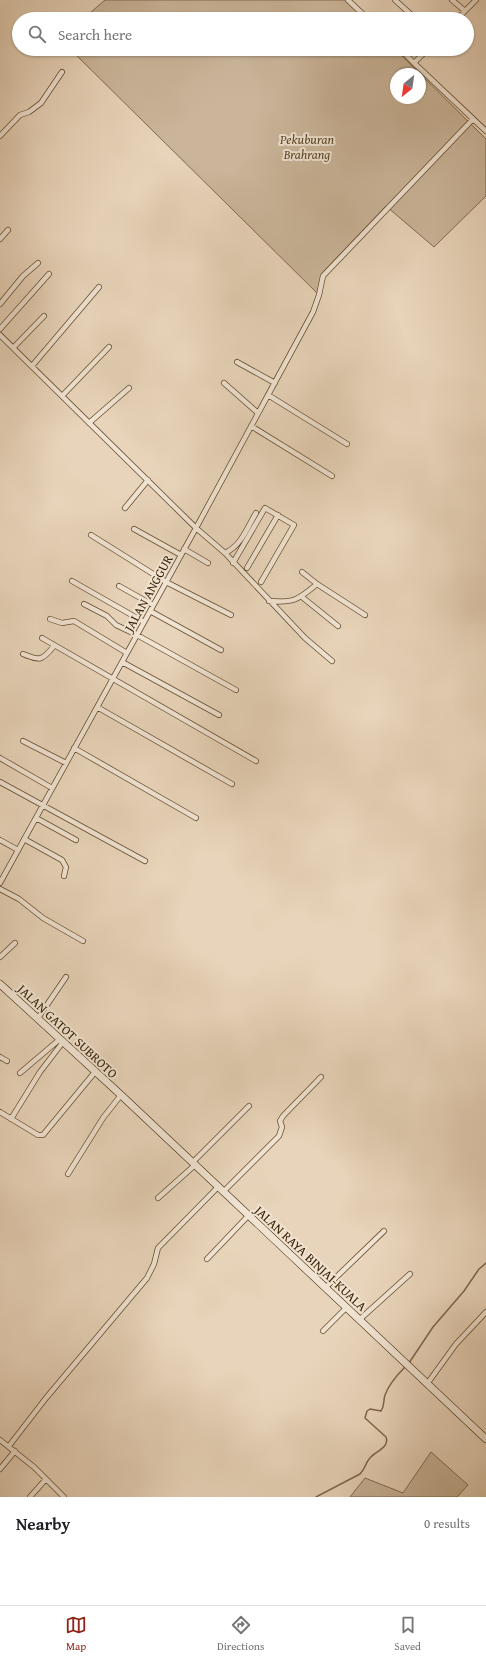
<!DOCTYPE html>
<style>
body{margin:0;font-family:"Gentium Book Plus",serif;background:#f2f2f2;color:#202124}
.compass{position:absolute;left:390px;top:68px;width:36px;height:36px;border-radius:50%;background:#fff;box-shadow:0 1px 3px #0004;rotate:209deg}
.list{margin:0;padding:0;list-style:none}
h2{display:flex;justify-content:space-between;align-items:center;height:52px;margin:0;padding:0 16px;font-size:17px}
h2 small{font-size:13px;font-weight:400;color:#757577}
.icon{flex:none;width:22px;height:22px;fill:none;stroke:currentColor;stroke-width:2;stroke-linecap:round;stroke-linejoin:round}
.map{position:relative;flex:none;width:486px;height:1497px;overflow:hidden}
.search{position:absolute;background:#fff;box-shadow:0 1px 3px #0004;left:12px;right:12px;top:12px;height:44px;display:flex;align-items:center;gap:10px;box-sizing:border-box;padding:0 14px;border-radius:22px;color:#757577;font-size:15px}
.sheet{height:108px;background:#fff}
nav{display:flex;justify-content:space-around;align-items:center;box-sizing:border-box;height:56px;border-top:1px solid #e0e0e0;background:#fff;font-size:11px;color:#757577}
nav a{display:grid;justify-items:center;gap:2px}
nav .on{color:#8f2418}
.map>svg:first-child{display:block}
.green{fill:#cab59a;stroke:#816a4d;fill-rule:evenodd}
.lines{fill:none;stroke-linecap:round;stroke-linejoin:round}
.stream{stroke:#7e674a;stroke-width:1.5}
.street-casing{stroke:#644d2e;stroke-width:6}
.secondary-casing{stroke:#382000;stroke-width:8}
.street{stroke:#f0e3d2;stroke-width:4.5}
.secondary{stroke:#f0e3d2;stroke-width:7}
.labels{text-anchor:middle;stroke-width:4;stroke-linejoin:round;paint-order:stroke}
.park-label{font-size:13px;font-style:italic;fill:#5c4526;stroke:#f0e3d2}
.street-label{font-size:13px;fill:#382000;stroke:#f0e3d2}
</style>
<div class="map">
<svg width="486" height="1497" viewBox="0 0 486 1497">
<rect width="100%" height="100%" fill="#e8d4ba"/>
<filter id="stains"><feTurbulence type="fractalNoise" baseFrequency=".005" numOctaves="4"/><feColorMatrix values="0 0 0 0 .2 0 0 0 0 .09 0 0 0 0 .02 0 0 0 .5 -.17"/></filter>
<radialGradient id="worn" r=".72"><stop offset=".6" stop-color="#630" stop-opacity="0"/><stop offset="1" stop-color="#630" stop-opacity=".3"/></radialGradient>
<!-- green -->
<path class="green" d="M105,0H346L365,19H83Z
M70,49H395L486,139V196L434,247L386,206L324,271L317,293ZM396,74H420V98H396Z
M431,1452L468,1485L457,1497H350L365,1478L403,1493Z"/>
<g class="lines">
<!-- stream -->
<path class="stream" d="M409,1363L433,1327L464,1291L479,1269L486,1263
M316,1497L360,1474C366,1468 365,1463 370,1458C375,1451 390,1448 386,1437L365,1418L367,1411L370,1409L381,1411C385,1405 383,1401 385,1395C389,1384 397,1375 405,1367"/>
<defs>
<path id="street" d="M348,0L368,19
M395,0L416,19
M452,0L465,11
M457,19L476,0
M400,49L414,63
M428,49L414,63L486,131
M0,136L20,115L29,112L41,103L62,72
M0,239L8,230
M0,304L23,276L38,263
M0,329L49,274
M0,335L196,528L225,553L305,638L332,661
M13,348L44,316
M237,362L275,383
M32,366L99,287
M224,383L258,413
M63,395L109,347
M268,395L347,444
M89,423L129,388
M251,426L332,476
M125,508L148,480
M134,529L181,555
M91,535L166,582L231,615
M184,549L208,563
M225,553C241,546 247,528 256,513
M233,563L265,508L294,525L261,582
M247,568L278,515
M302,572L317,584L365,615
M72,581L144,622
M119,586L153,605
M302,597L338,626
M269,601C294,603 298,600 317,584
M84,604L107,616L116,625L137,635L236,690
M150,611L221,650
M50,619L62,623L74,621L127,653
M42,638L256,761
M23,654C40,661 42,661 54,646
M122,662L219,715
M97,707L232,784
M23,741L66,763
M74,748L196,818
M0,758L52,788
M0,782L145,861
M36,818L76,840
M24,839L62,860L66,867L64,876
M0,840L18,850
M0,883L196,528L313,312L319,295L323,276L473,119
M0,889L19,899L43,918L83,941
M0,957L15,943
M38,1018L66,977
M0,1057L7,1061
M20,1073L60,1039
M0,1112L38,1135H43L95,1072
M11,1119L40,1072L63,1042
M192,1163L249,1106
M68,1174L103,1118L121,1095
M223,1192L279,1136L282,1127L280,1121L283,1116L321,1077
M158,1198L195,1165
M207,1259L248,1216
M325,1288L384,1231
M359,1320L410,1274
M323,1331L346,1308
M427,1384L456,1344L486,1312
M0,1440L34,1467L46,1479L30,1497
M9,1446L46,1398L147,1278L154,1264L158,1248L218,1187
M0,1469L15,1451
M46,1479L64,1497"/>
<path id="secondary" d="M0,984L121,1095L486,1439"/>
</defs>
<!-- street casing -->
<use href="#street" class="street-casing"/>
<!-- secondary casing -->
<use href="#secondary" class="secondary-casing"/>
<!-- street -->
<use href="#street" class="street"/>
<!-- secondary -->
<use href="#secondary" class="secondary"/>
</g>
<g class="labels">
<!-- park labels -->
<g class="park-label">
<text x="307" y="144">Pekuburan<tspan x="307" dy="15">Brahrang</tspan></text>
</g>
<!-- street labels -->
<g class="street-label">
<text transform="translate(148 593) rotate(-61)" y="5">JALAN ANGGUR</text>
<text transform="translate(68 1031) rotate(43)" y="5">JALAN GATOT SUBROTO</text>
<text transform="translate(311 1258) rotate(43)" y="5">JALAN RAYA BINJAI-KUALA</text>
</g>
</g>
<rect width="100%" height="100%" filter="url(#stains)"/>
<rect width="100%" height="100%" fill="url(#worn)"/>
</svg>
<svg class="compass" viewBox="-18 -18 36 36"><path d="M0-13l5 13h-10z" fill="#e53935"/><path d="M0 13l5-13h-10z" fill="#757577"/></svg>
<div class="search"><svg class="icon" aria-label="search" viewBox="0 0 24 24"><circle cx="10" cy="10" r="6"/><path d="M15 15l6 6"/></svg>Search here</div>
</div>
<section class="sheet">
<h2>Nearby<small>0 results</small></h2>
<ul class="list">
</ul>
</section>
<nav>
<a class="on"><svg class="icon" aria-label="map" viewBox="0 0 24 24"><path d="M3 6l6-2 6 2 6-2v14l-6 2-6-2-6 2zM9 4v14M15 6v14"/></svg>Map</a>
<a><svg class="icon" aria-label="directions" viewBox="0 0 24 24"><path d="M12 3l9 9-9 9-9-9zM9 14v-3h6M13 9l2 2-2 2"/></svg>Directions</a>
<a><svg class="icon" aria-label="saved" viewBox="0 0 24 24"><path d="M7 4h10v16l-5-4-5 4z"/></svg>Saved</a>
</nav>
